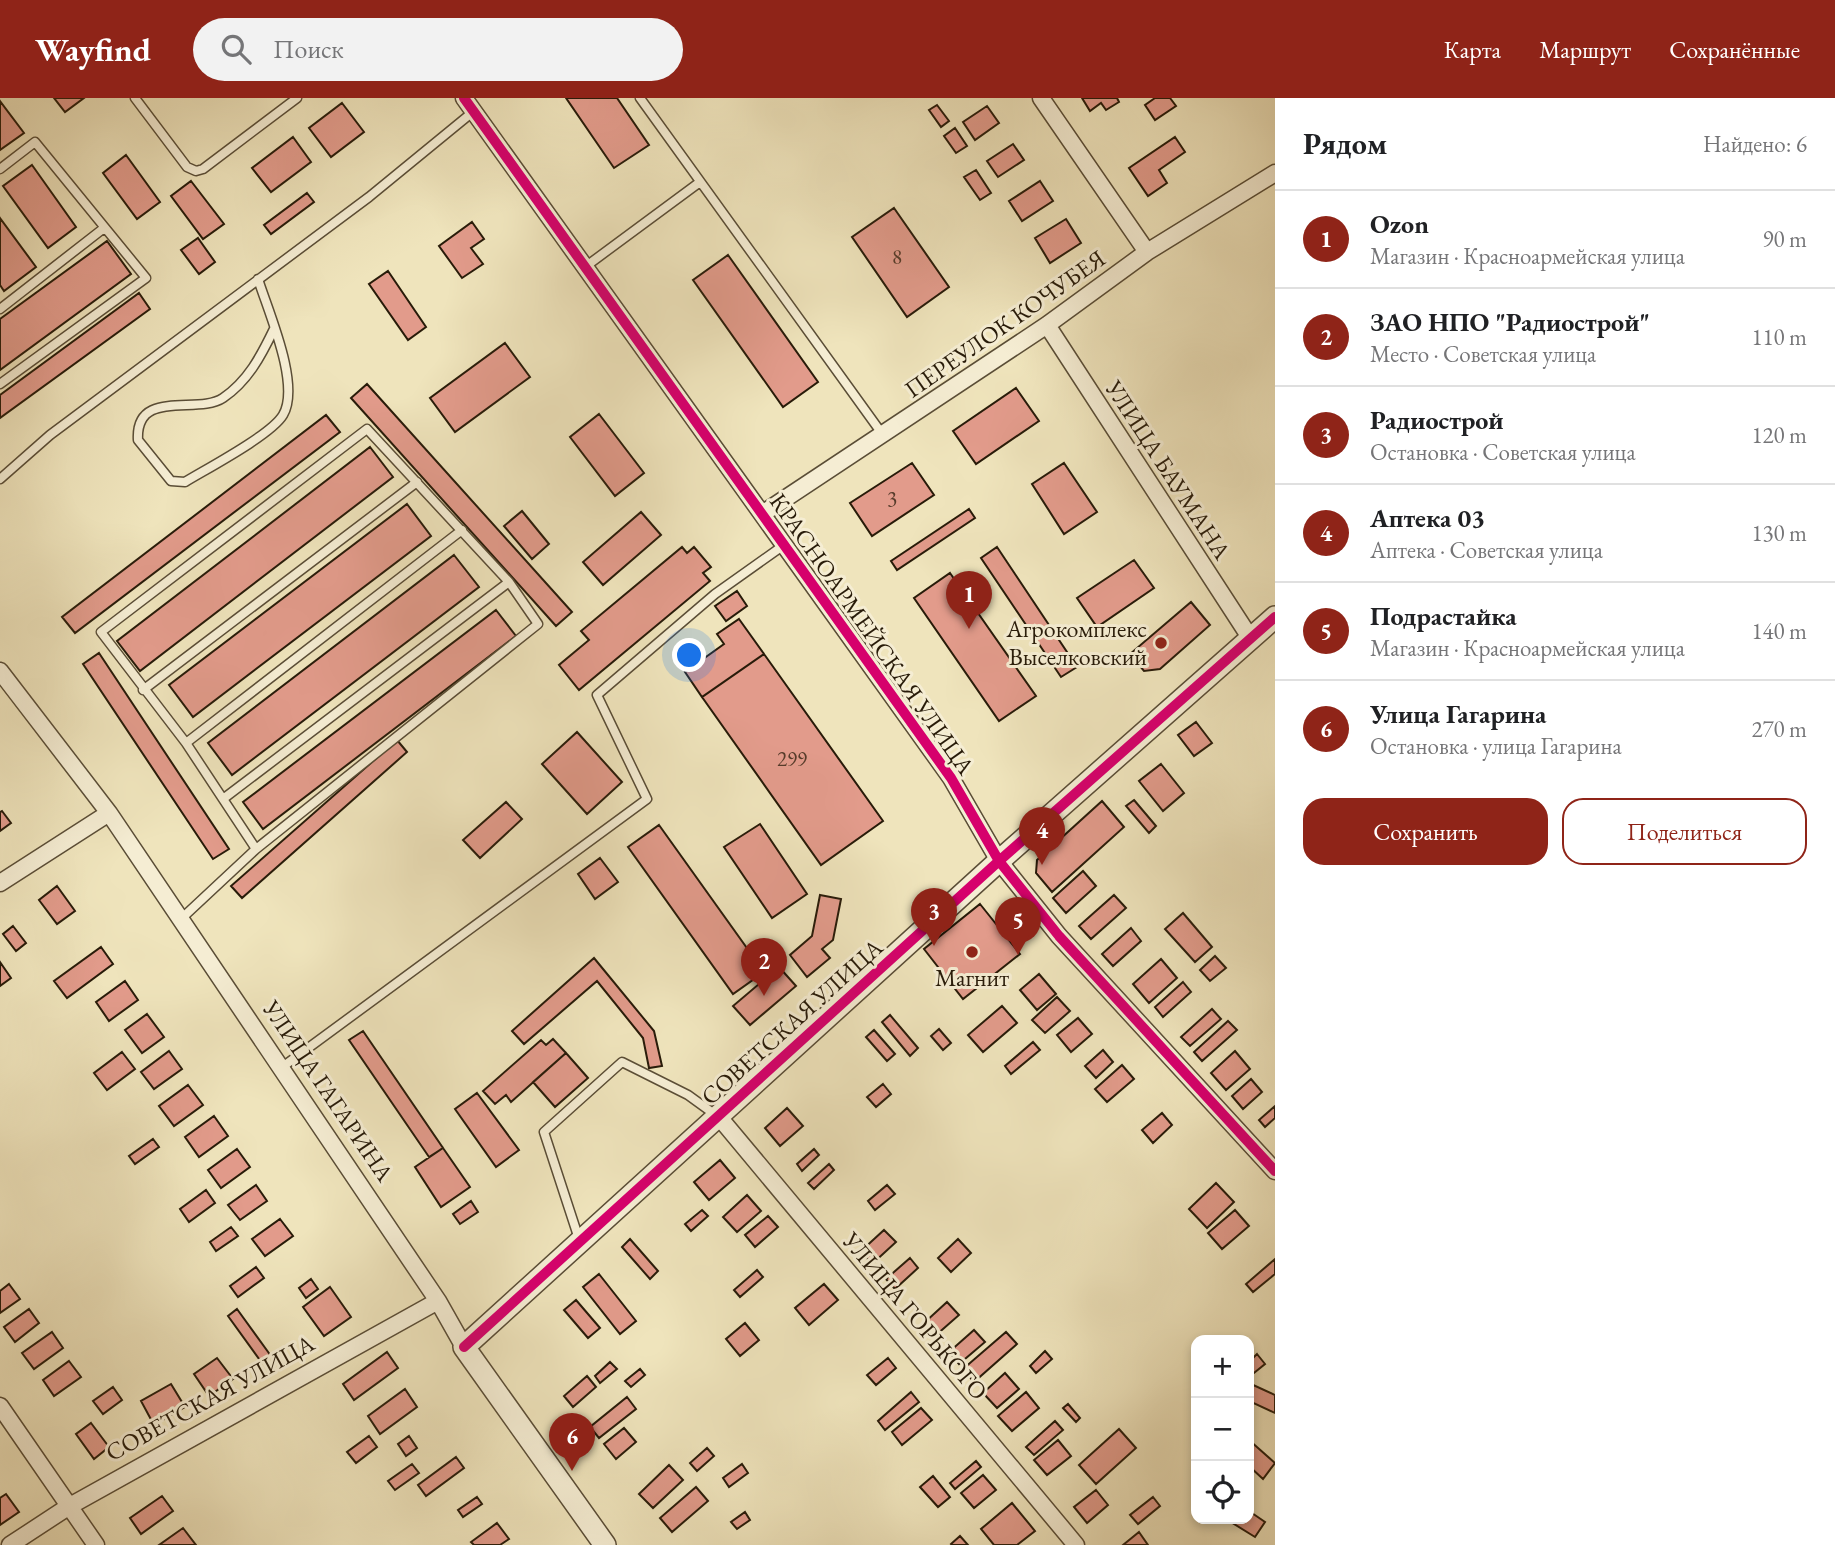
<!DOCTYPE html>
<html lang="ru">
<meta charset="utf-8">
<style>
body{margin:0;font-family:"EB Garamond",serif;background:#f2f2f2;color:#202124}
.controls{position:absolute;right:21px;bottom:21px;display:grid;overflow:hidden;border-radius:14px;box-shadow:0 4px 10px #0003}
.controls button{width:63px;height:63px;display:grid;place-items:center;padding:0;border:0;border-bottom:2px solid #e0e0e0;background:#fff;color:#202124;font:35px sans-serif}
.you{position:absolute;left:690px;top:558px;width:24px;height:24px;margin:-18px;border:5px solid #fff;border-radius:50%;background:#1a73e8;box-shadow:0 0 0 10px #1a73e833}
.badge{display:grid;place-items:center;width:46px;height:46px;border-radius:50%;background:#8f2418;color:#fff;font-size:23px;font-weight:700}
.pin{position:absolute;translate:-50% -58px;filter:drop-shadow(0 2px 4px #0008)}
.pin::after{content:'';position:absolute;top:37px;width:24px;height:21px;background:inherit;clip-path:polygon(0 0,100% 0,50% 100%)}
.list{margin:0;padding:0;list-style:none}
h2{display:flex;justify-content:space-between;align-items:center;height:91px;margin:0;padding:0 28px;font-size:30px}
h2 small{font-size:23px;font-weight:400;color:#757577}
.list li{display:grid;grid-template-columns:46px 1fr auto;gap:21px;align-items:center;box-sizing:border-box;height:98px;padding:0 28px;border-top:2px solid #e0e0e0}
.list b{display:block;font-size:26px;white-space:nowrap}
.list p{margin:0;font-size:23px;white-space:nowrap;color:#757577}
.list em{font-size:23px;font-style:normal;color:#757577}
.actions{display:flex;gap:14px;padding:21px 28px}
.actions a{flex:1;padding:16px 0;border:2px solid #8f2418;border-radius:21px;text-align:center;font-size:24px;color:#8f2418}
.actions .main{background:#8f2418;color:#fff}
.icon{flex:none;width:38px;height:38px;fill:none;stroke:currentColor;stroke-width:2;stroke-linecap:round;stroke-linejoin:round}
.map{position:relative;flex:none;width:1275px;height:1447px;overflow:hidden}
header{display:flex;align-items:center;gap:42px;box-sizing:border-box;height:98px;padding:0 35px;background:#8f2418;color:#fff}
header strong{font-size:33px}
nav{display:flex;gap:38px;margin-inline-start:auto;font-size:24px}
.search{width:490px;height:63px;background:#f2f2f2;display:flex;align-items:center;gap:18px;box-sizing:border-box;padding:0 24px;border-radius:38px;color:#757577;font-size:26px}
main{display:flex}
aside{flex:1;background:#fff}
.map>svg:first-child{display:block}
.building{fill:#e29b8b;stroke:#281b09;stroke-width:2}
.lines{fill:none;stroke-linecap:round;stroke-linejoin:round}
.service-casing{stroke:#5a4d36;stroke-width:11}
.minor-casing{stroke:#5a4d36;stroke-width:19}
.tertiary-casing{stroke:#5a4d36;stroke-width:24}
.service{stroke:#f5edd3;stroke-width:8}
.minor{stroke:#f5edd3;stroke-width:16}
.tertiary{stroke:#f5edd3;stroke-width:21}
.cycleway-casing{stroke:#f5edd3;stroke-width:15}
.cycleway{stroke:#d6006c;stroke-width:10}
.poi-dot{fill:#8f2418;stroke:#f5edd3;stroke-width:2.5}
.labels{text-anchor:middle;stroke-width:6;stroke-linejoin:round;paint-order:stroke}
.number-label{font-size:21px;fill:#563b2a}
.street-label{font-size:24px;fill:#281b09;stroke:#f5edd3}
.poi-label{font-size:24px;fill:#281b09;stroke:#f5edd3;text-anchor:end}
</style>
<header>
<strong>Wayfind</strong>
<div class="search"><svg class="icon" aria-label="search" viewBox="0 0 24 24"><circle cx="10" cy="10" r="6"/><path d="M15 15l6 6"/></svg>Поиск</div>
<nav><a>Карта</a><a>Маршрут</a><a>Сохранённые</a></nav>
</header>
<main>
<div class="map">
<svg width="1275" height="1447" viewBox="0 0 1275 1447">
<rect width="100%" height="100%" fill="#efe4bc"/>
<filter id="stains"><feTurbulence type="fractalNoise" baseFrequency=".00286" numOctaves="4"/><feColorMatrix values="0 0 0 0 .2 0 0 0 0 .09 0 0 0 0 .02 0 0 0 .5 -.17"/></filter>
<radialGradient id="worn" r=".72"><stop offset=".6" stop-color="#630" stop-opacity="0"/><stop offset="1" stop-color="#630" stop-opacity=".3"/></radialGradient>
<!-- building -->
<path class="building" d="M54,0H84L65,14Z
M566,0H617L649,47L614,70Z
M1082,0H1117L1119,4L1106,12L1101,5L1090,13Z
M1155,0H1170L1176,8L1155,22L1145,7Z
M0,3L24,35L0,52Z
M342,5L364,34L331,59L309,30Z
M937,7L949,23L941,29L929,12Z
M987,8L999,25L975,42L963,24Z
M955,30L967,48L956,55L944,38Z
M293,39L311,64L271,94L252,70Z
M1175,39L1185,54L1159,72L1167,85L1148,98L1129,70Z
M1013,46L1024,62L998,79L987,63Z
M126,57L160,104L137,121L103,75Z
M32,67L76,129L48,150L3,88Z
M976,72L991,95L980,102L964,79Z
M191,83L224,126L203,141L171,98Z
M1040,83L1053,103L1022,123L1009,103Z
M307,95L314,104L271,136L264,127Z
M894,110L949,189L907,219L852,139Z
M0,120L36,169L4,193L0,187Z
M1066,121L1081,145L1050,165L1035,140Z
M472,124L484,141L471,150L483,166L462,180L439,148Z
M198,140L215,164L199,176L181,152Z
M107,143L131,176L0,272V221Z
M728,157L818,284L783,309L693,182Z
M388,173L426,229L408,242L369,186Z
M139,195L150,211L0,320V297Z
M505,245L530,279L455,334L430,300Z
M367,286L572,514L556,528L351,300Z
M1016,290L1039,323L976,366L953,333Z
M599,316L644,375L615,398L570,339Z
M326,317L340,334L75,535L62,519Z
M370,349L393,379L140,573L117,543Z
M912,365L934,397L872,438L850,405Z
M1064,365L1097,414L1064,436L1032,386Z
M407,406L431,438L193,619L169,587Z
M969,411L975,420L897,472L891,463Z
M522,413L549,446L532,461L504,428Z
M641,414L661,437L603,487L583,464Z
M682,449L687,455L694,449L711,469L703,475L710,483L579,592L559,567L589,542L581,533Z
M997,449L1077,569L1061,579L981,460Z
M454,457L479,489L232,677L208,645Z
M1134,462L1154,490L1097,529L1077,500Z
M950,475L1036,598L999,623L914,500Z
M737,493L747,508L726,523L715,508Z
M1191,504L1210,527L1160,571L1144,573L1130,556Z
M496,512L516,538L263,731L243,704Z
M739,521L764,556L702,599L685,574L724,546L717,536Z
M99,555L229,751L213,761L83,566Z
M764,556L883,723L821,767L702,599Z
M1196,624L1212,645L1194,658L1178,637Z
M577,634L622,684L587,716L542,666Z
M397,642L407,654L242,800L231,788Z
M1161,666L1184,695L1163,713L1139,683Z
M1134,702L1156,728L1149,735L1126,708Z
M1102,703L1124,729L1052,794L1036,775L1037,762Z
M506,704L522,721L480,760L463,742Z
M2,713L11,725L0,733V714Z
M760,726L807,796L772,820L724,749Z
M659,727L764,874L733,896L628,749Z
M600,760L618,784L595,801L578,776Z
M1083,773L1096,788L1066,815L1053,800Z
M57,788L75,813L57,826L39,802Z
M820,797L841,801L833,842L822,851L830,860L807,879L790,857L812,838Z
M1114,797L1126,810L1091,841L1079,828Z
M980,806L1020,856L963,901L924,851Z
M1183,815L1212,849L1195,864L1165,831Z
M13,828L26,845L16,853L3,836Z
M1131,830L1141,843L1113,868L1102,856Z
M101,849L113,866L67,900L54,883Z
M1215,858L1226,870L1210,883L1200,872Z
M594,860L654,933L662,968L649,970L643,940L597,883L524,946L512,933Z
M1161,861L1177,880L1149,905L1133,886Z
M0,864L11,880L0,888Z
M779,869L796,888L750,927L733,908Z
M1039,876L1056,896L1037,912L1020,892Z
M125,883L138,902L109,923L96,904Z
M1183,884L1191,894L1163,919L1155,909Z
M1057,899L1070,913L1045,935L1032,922Z
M1002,908L1017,925L983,954L968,937Z
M1212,911L1221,921L1190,948L1181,939Z
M147,916L164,939L142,955L125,932Z
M890,917L918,950L910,958L882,924Z
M1078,920L1092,936L1071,954L1057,937Z
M1228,923L1237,932L1202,963L1194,954Z
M939,931L951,945L943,952L931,938Z
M874,932L895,956L887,963L866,939Z
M363,933L443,1050L429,1059L349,942Z
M553,941L566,955L511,1004L506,997L495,1006L483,993L541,942L546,947Z
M1033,944L1040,952L1011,976L1005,968Z
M1103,952L1113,964L1096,980L1085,968Z
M169,953L182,971L154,991L141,974Z
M1235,953L1250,971L1226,992L1211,975Z
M122,954L135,971L107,992L94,975Z
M566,955L588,980L555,1009L533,984Z
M1122,967L1134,981L1107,1004L1095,991Z
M1251,981L1262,994L1243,1011L1232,998Z
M883,986L891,996L876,1009L867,999Z
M188,987L203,1007L174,1028L159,1008Z
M477,995L519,1052L496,1069L455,1011Z
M1275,1008V1020L1265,1029L1259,1022Z
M787,1010L803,1028L780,1048L765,1030Z
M1162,1015L1172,1027L1153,1045L1142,1032Z
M214,1018L228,1038L199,1059L185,1039Z
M153,1041L159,1049L135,1066L129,1058Z
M443,1050L470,1089L441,1109L415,1069Z
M237,1051L250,1069L221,1090L208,1072Z
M814,1051L819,1057L802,1073L797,1066Z
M720,1062L735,1080L709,1102L694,1084Z
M829,1066L834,1072L814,1091L808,1085Z
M1216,1085L1234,1104L1207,1130L1189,1111Z
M256,1087L267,1103L240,1122L228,1107Z
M887,1087L895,1096L875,1112L868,1103Z
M206,1092L215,1105L189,1124L180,1111Z
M747,1097L761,1113L737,1134L723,1119Z
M471,1103L478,1114L460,1126L453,1116Z
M702,1112L708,1118L691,1133L685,1126Z
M1235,1112L1249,1128L1222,1151L1208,1135Z
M768,1118L778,1129L755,1149L745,1137Z
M280,1121L293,1138L265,1158L252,1141Z
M231,1129L238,1138L216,1153L210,1144Z
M884,1132L896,1144L872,1166L861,1153Z
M630,1141L658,1173L650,1181L622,1149Z
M958,1141L971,1155L951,1174L938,1160Z
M910,1160L918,1170L895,1191L886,1181Z
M1275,1161V1176L1253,1194L1246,1186Z
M256,1169L264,1180L238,1199L230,1188Z
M757,1172L763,1179L740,1199L734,1192Z
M599,1176L636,1223L620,1236L583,1189Z
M311,1181L318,1191L306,1200L299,1190Z
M9,1186L20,1201L0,1215V1193Z
M824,1186L838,1202L809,1227L795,1210Z
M330,1189L351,1219L324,1238L303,1209Z
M576,1202L600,1230L588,1240L564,1212Z
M947,1204L959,1217L935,1238L924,1225Z
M29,1211L39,1225L15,1244L4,1229Z
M237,1211L271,1258L262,1265L228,1218Z
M745,1225L759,1242L740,1258L726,1241Z
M974,1232L985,1244L959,1266L949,1254Z
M52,1234L63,1250L34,1271L22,1255Z
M1006,1234L1017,1246L974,1284L963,1271Z
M1045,1253L1052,1261L1036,1275L1030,1268Z
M387,1254L398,1270L354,1302L343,1286Z
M1257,1256L1265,1266L1249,1279V1264Z
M217,1260L233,1281L209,1298L194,1276Z
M888,1260L896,1270L876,1287L867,1277Z
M69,1263L81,1279L54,1298L43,1282Z
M610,1264L617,1271L600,1285L595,1278Z
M640,1271L645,1277L631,1289L625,1283Z
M1005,1275L1019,1291L997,1310L983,1295Z
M587,1278L596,1289L573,1309L564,1298Z
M171,1286L185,1309L154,1327L141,1303Z
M1251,1286L1275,1297V1315L1249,1303Z
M113,1289L122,1302L103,1316L93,1303Z
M405,1291L417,1309L380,1336L368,1318Z
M911,1294L919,1304L885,1332L878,1323Z
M1026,1294L1039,1310L1012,1333L998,1318Z
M627,1299L636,1311L599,1340L590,1329Z
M1068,1306L1080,1320L1076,1324L1063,1310Z
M921,1310L932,1322L902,1347L892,1334Z
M1055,1323L1063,1332L1034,1357L1026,1349Z
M91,1325L109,1349L94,1361L76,1336Z
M624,1330L636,1344L616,1361L604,1346Z
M1119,1331L1136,1350L1096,1386L1079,1367Z
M369,1338L377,1349L356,1365L347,1354Z
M409,1338L417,1350L406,1358L398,1346Z
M1058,1342L1071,1358L1047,1377L1034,1362Z
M1249,1342L1275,1365L1263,1381L1249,1368Z
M707,1350L714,1358L697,1373L690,1365Z
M456,1359L464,1370L426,1398L418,1387Z
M976,1363L981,1369L955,1391L950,1385Z
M412,1366L419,1375L395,1392L388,1383Z
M742,1366L748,1375L729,1389L723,1380Z
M669,1367L683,1382L653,1410L639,1396Z
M983,1377L996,1392L974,1410L961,1395Z
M933,1378L950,1399L938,1409L920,1389Z
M696,1389L708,1403L672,1434L660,1420Z
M1096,1392L1108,1407L1087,1425L1074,1409Z
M6,1396L19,1414L0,1427V1400Z
M162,1398L173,1413L141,1436L130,1420Z
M477,1399L482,1406L463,1419L458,1412Z
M1153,1399L1160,1408L1138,1426L1130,1417Z
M1012,1405L1035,1433L1017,1447H994L981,1431Z
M1249,1413L1265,1424L1255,1439L1226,1421H1249Z
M745,1414L750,1422L737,1431L731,1424Z
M497,1425L509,1441L500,1447H474L471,1444Z
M183,1430L196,1447H159Z
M1139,1434L1148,1447H1123Z
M960,1438L968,1447H952L951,1446Z"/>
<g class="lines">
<defs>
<path id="service" d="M135,0L187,69L196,73L203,71L297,0
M640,0L883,337
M0,71L35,44L146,180L0,286
M585,169L700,84
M258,181C268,213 301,287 283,317C271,337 208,370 185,384L171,383L138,342C135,290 198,317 223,300C248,283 261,258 274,231
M0,211L104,130
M0,381L50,337L369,99L474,13
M143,592L417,384
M186,645L462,432
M223,701L509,484
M181,821L256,751L538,526L509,484L367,331L101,534L186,645L256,751
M281,970L647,701L597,597L715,496L784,447
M579,1141L544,1034L622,964L688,997L717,1018"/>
<path id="minor" d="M464,0L951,680L999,763L1059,838L1275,1073
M1041,0L1147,154
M1047,227L1251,541
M762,416L1047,227L1147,154L1275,75
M0,573L109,715L438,1203L464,1249
M0,785L109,715
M719,1019L1076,1447
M0,1308L96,1447
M10,1447L68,1409L438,1203"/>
<path id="tertiary" d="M605,1447L464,1249L999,763L1275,519"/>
</defs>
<!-- service casing -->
<use href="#service" class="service-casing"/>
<!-- minor casing -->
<use href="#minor" class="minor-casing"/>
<!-- tertiary casing -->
<use href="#tertiary" class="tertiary-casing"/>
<!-- service -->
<use href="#service" class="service"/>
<!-- minor -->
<use href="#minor" class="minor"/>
<!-- tertiary -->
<use href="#tertiary" class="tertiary"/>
<defs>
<path id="cycleway" d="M464,0L951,680L999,763L1059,838L1275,1073
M464,1249L999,763L1275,519"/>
</defs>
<!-- cycleway casing -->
<use href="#cycleway" class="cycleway-casing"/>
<!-- cycleway -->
<use href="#cycleway" class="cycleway"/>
</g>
<!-- markers -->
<g class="poi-dot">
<circle cx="1161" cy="545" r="7"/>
<circle cx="972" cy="854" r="7"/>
</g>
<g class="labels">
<!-- number labels -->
<g class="number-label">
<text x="897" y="166">8</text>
<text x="892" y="408">3</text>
<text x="792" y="668">299</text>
</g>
<!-- street labels -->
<g class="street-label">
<text transform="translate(1005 226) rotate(-35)" y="8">ПЕРЕУЛОК КОЧУБЕЯ</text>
<text transform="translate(1168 372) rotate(57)" y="8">УЛИЦА БАУМАНА</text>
<text transform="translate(872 536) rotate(55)" y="8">КРАСНОАРМЕЙСКАЯ УЛИЦА</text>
<text transform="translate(792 924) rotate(-42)" y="8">СОВЕТСКАЯ УЛИЦА</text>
<text transform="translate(328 993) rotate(56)" y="8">УЛИЦА ГАГАРИНА</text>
<text transform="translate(915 1218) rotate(50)" y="8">УЛИЦА ГОРЬКОГО</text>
<text transform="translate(210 1300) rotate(-29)" y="8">СОВЕТСКАЯ УЛИЦА</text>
</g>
<!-- poi labels -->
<g class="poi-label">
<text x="1147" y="539">Агрокомплекс<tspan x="1147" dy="28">Выселковский</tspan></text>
<text x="972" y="888" text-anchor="middle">Магнит</text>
</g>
</g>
<rect width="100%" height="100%" filter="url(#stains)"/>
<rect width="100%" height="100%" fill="url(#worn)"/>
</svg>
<div class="controls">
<button>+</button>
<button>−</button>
<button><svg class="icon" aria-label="locate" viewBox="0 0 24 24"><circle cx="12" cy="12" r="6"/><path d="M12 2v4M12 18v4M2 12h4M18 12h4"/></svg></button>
</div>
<div class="you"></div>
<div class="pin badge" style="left:969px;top:531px">1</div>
<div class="pin badge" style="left:764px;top:898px">2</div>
<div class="pin badge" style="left:934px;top:848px">3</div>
<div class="pin badge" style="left:1042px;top:767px">4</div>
<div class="pin badge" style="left:1018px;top:857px">5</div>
<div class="pin badge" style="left:572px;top:1373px">6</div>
</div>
<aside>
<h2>Рядом<small>Найдено: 6</small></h2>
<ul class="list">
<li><span class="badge">1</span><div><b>Ozon</b><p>Магазин · Красноармейская улица</p></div><em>90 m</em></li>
<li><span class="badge">2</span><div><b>ЗАО НПО &quot;Радиострой&quot;</b><p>Место · Советская улица</p></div><em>110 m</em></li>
<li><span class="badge">3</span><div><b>Радиострой</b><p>Остановка · Советская улица</p></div><em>120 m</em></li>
<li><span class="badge">4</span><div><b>Аптека 03</b><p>Аптека · Советская улица</p></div><em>130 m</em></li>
<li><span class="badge">5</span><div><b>Подрастайка</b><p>Магазин · Красноармейская улица</p></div><em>140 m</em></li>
<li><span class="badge">6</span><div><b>Улица Гагарина</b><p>Остановка · улица Гагарина</p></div><em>270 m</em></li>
</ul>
<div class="actions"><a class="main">Сохранить</a><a>Поделиться</a></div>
</aside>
</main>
